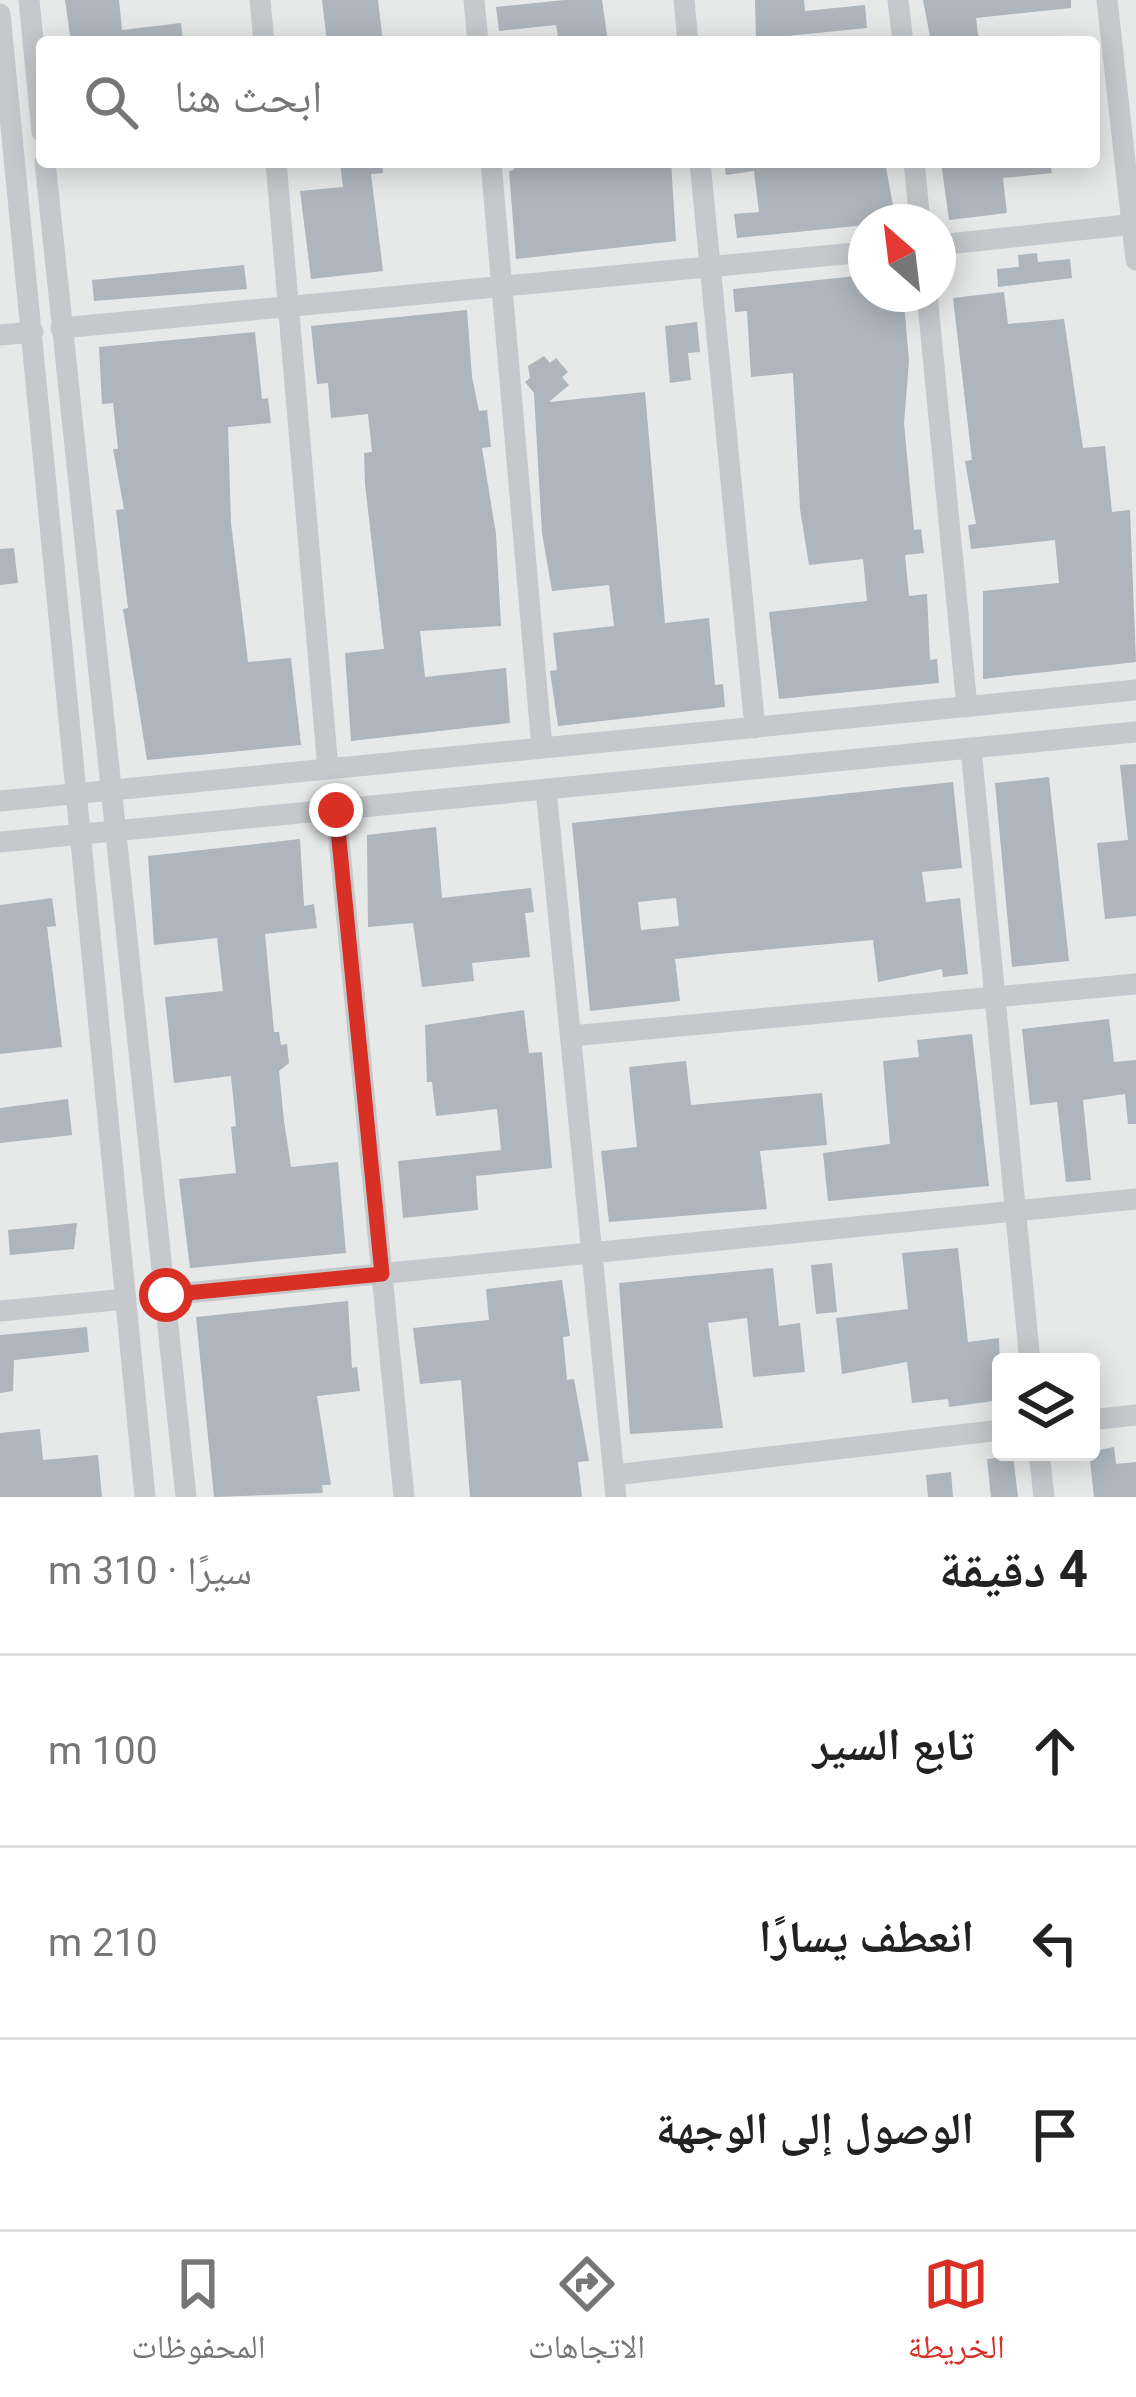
<!DOCTYPE html>
<html lang="ar">
<meta charset="utf-8">
<style>
body{margin:0;font-family:Roboto,"Noto Naskh Arabic",sans-serif;background:#f2f2f2;color:#222;direction:rtl}
.controls{position:absolute;right:36px;bottom:36px;display:grid;overflow:hidden;border-radius:12px;box-shadow:0 6px 30px #0003}
.controls button{width:108px;height:108px;display:grid;place-items:center;padding:0;border:0;border-bottom:3px solid #e0e0e0;background:#fff;color:#222;font:60px sans-serif}
.compass{position:absolute;left:848px;top:204px;width:108px;height:108px;border-radius:50%;background:#fff;box-shadow:0 6px 30px #0003;rotate:332deg}
.stop{position:absolute;width:36px;height:36px;margin:-27px;border:9px solid #d93025;border-radius:50%;background:#fff}
.stop.end{background:#d93025;border-color:#fff;box-shadow:0 3px 12px #0008}
.list{margin:0;padding:0;list-style:none}
h2{display:flex;justify-content:space-between;align-items:center;height:156px;margin:0;padding:0 48px;font-size:51px}
h2 small{font-size:39px;font-weight:400;color:#767676}
.list li{display:grid;grid-template-columns:78px 1fr auto;gap:36px;align-items:center;box-sizing:border-box;height:192px;padding:0 48px;border-top:3px solid #e0e0e0}
.list b{display:block;font-size:45px;white-space:nowrap}
.list em{font-size:39px;font-style:normal;color:#767676}
.icon{flex:none;width:66px;height:66px;fill:none;stroke:currentColor;stroke-width:2;stroke-linecap:round;stroke-linejoin:round}
.map{position:relative;flex:none;width:1136px;height:1497px;overflow:hidden;direction:ltr}
.search{position:absolute;background:#fff;box-shadow:0 6px 30px #0003;left:36px;right:36px;top:36px;height:132px;display:flex;align-items:center;gap:30px;box-sizing:border-box;padding:0 42px;border-radius:12px;color:#767676;font-size:45px}
.sheet{height:732px;background:#fff}
nav{display:flex;justify-content:space-around;align-items:center;box-sizing:border-box;height:168px;border-top:3px solid #e0e0e0;background:#fff;font-size:33px;color:#767676}
nav a{display:grid;justify-items:center;gap:6px}
nav .on{color:#d93025}
.map>svg:first-child{display:block}
.built{fill:#e7e8e8;fill-rule:evenodd}
.building{fill:#aeb5bc;fill-rule:evenodd}
.lines{fill:none;stroke-linecap:round;stroke-linejoin:round}
.minor{stroke:#c5c9cc;stroke-width:21}
.route{stroke:#d93025;stroke-width:15}
</style>
<div class="map">
<svg width="1136" height="1497" viewBox="0 0 1136 1497">
<rect width="100%" height="100%" fill="#f9f9f7"/>
<!-- built -->
<path class="built" d="M0,0H1136V1497H0ZM42,42H1094V162H42ZM866,222H938V294H866ZM1001,1362H1091V1452H1001Z"/>
<!-- building -->
<path class="building" d="M65,0H119L122,30L181,23L183,42H71Z
M322,0H378L383,42H327Z
M565,0H602L608,42H559L556,25L499,31L496,7Z
M755,0H804L805,11L865,5L867,28L756,39Z
M923,0H1071V8L976,18L979,42H931Z
M340,162H382L383,173L371,174L383,271L311,279L300,191L343,187Z
M513,162H671L676,241L516,259L509,171L514,170Z
M724,162H885L896,222L737,238L734,214L759,212L754,171L726,175Z
M941,162H1050L1052,173L1003,178L1007,213L949,220Z
M1037,253L1038,262L1070,259L1072,278L998,287L997,269L1019,267L1018,255Z
M244,265L247,289L94,301L92,280Z
M866,275V294H894L895,303L904,302L909,361L904,423L914,530L921,529L924,553L905,555L909,596L927,594L930,660L937,659L939,683L779,699L769,612L867,601L863,559L809,565L800,509L793,373L751,377L747,311L735,312L733,289Z
M1004,292L1008,324L1064,319L1083,448L1105,446L1112,512L1130,510L1136,662L983,679V591L1059,583L1055,540L971,549L968,525L976,524L965,461L972,460L953,298Z
M467,310L472,377L479,411L487,410L491,447L482,448L496,534L501,626L420,631L425,677L506,668L510,723L351,741L345,653L384,649L365,484L364,453L372,452L368,414L331,418L328,383L317,384L311,326Z
M697,322L700,352L688,353L691,380L670,383L665,326Z
M255,332L262,399L268,398L271,423L228,427L231,523L248,662L291,658L301,745L147,760L123,609L128,608L116,510L124,509L113,449H118L113,403L102,404L99,347Z
M544,356L550,363L556,358L568,372L562,377L569,385L549,402L645,392L665,623L709,618L715,685L723,684L725,707L558,726L550,671L557,670L553,633L614,626L609,585L552,591L542,533L534,393L525,382L530,378L528,366Z
M14,548L18,583L0,585V549Z
M1136,764V916L1105,919L1097,843L1128,840L1120,765Z
M1049,777L1069,961L1012,967L995,783Z
M953,782L962,868L922,872L926,902L960,898L968,974L943,977L942,969L878,982L873,940L719,954L675,959L680,1001L590,1011L572,823ZM676,898L679,926L641,930L638,902Z
M436,827L442,898L531,888L534,912L525,913L530,957L472,963L474,981L422,987L413,923L368,927L367,835Z
M300,839L304,906L314,904L317,928L265,934L274,1032H279L281,1045L287,1044L289,1063L279,1071L284,1121L291,1167L338,1162L346,1253L190,1268L179,1179L236,1173L231,1127L236,1126L231,1076L174,1083L165,997L223,991L217,938L154,945L148,856Z
M52,898L56,926L47,927L62,1047L0,1054V905Z
M524,1010L529,1053L542,1052L552,1168L476,1176L478,1210L403,1218L398,1161L501,1150L497,1109L436,1116L432,1082H427L425,1025Z
M1109,1019L1114,1062L1136,1060V1124H1128L1125,1094L1083,1100L1091,1180L1066,1182L1057,1102L1030,1105L1022,1029Z
M972,1034L989,1186L828,1201L823,1153L890,1144L883,1061L919,1057L917,1040Z
M686,1061L691,1105L822,1093L827,1145L760,1151L767,1209L609,1222L601,1151L637,1147L629,1067Z
M68,1099L72,1135L0,1143V1108Z
M77,1223L74,1249L10,1255L8,1230Z
M958,1248L968,1342L999,1338L1001,1400L949,1407L948,1399L912,1403L907,1362L842,1374L836,1318L908,1309L902,1253Z
M832,1263L837,1312L816,1314L811,1265Z
M773,1268L779,1326L800,1323L805,1372L753,1377L747,1318L708,1323L723,1428L630,1434L619,1283Z
M562,1280L570,1336L563,1337L567,1380L574,1379L589,1461L578,1462L582,1497H470L461,1380L420,1384L413,1328L489,1320L486,1289Z
M348,1301L352,1368L357,1367L360,1391L317,1396L331,1485H322L323,1493L214,1497L196,1317Z
M87,1327L89,1352L14,1360L13,1391L0,1393V1335Z
M40,1429L43,1460L98,1455L102,1497H0V1433Z
M1114,1447L1116,1464L1136,1462V1497H1094L1089,1452Z
M1013,1456L1018,1497H991L987,1459Z
M951,1472L953,1497H928L926,1475Z"/>
<g class="lines">
<!-- minor -->
<path class="minor" d="M29,0L42,132
M260,0L264,42
M474,0L478,42
M684,0L688,42
M898,0L903,42
M1107,0L1136,260
M0,14L145,1497
M45,162L186,1497
M276,162L328,769
M491,162L542,748
M700,162L755,728
M914,162L920,222
M938,245L1136,224
M927,294L967,707
M61,328L866,252
M0,335L33,332
M971,748L1030,1362
M546,789L616,1497
M0,801L1136,690
M336,810L404,1497
M0,842L1136,732
M571,1036L1136,984
M166,1295L1136,1199
M0,1311L126,1299
M1091,1420L1136,1415
M1039,1452L1044,1497
M614,1475L1001,1430"/>
</g>
<g class="lines">
<!-- route -->
<path class="route" d="M166,1295L382,1274L336,810"/>
</g>
</svg>
<div class="controls">
<button><svg class="icon" aria-label="layers" viewBox="0 0 24 24"><path d="M12 4l9 5-9 5-9-5zM3 14l9 5 9-5"/></svg></button>
</div>
<svg class="compass" viewBox="-18 -18 36 36"><path d="M0-13l5 13h-10z" fill="#e53935"/><path d="M0 13l5-13h-10z" fill="#767676"/></svg>
<div class="stop" style="left:166px;top:1295px"></div>
<div class="stop end" style="left:336px;top:810px"></div>
<div class="search"><svg class="icon" aria-label="search" viewBox="0 0 24 24"><circle cx="10" cy="10" r="6"/><path d="M15 15l6 6"/></svg>ابحث هنا</div>
</div>
<section class="sheet">
<h2>4 دقيقة<small>سيرًا · 310 m</small></h2>
<ul class="list">
<li><svg class="icon" aria-label="ahead" viewBox="0 0 24 24"><path d="M12 20V5M6 11l6-6 6 6"/></svg><div><b>تابع السير</b></div><em>100 m</em></li>
<li><svg class="icon" aria-label="left" viewBox="0 0 24 24"><path d="M17 20v-9H6M10 6l-5 5 5 5"/></svg><div><b>انعطف يسارًا</b></div><em>210 m</em></li>
<li><svg class="icon" aria-label="arrive" viewBox="0 0 24 24"><path d="M6 21V4h12l-3 4 3 4H6"/></svg><div><b>الوصول إلى الوجهة</b></div></li>
</ul>
</section>
<nav>
<a class="on"><svg class="icon" aria-label="map" viewBox="0 0 24 24"><path d="M3 6l6-2 6 2 6-2v14l-6 2-6-2-6 2zM9 4v14M15 6v14"/></svg>الخريطة</a>
<a><svg class="icon" aria-label="directions" viewBox="0 0 24 24"><path d="M12 3l9 9-9 9-9-9zM9 14v-3h6M13 9l2 2-2 2"/></svg>الاتجاهات</a>
<a><svg class="icon" aria-label="saved" viewBox="0 0 24 24"><path d="M7 4h10v16l-5-4-5 4z"/></svg>المحفوظات</a>
</nav>
